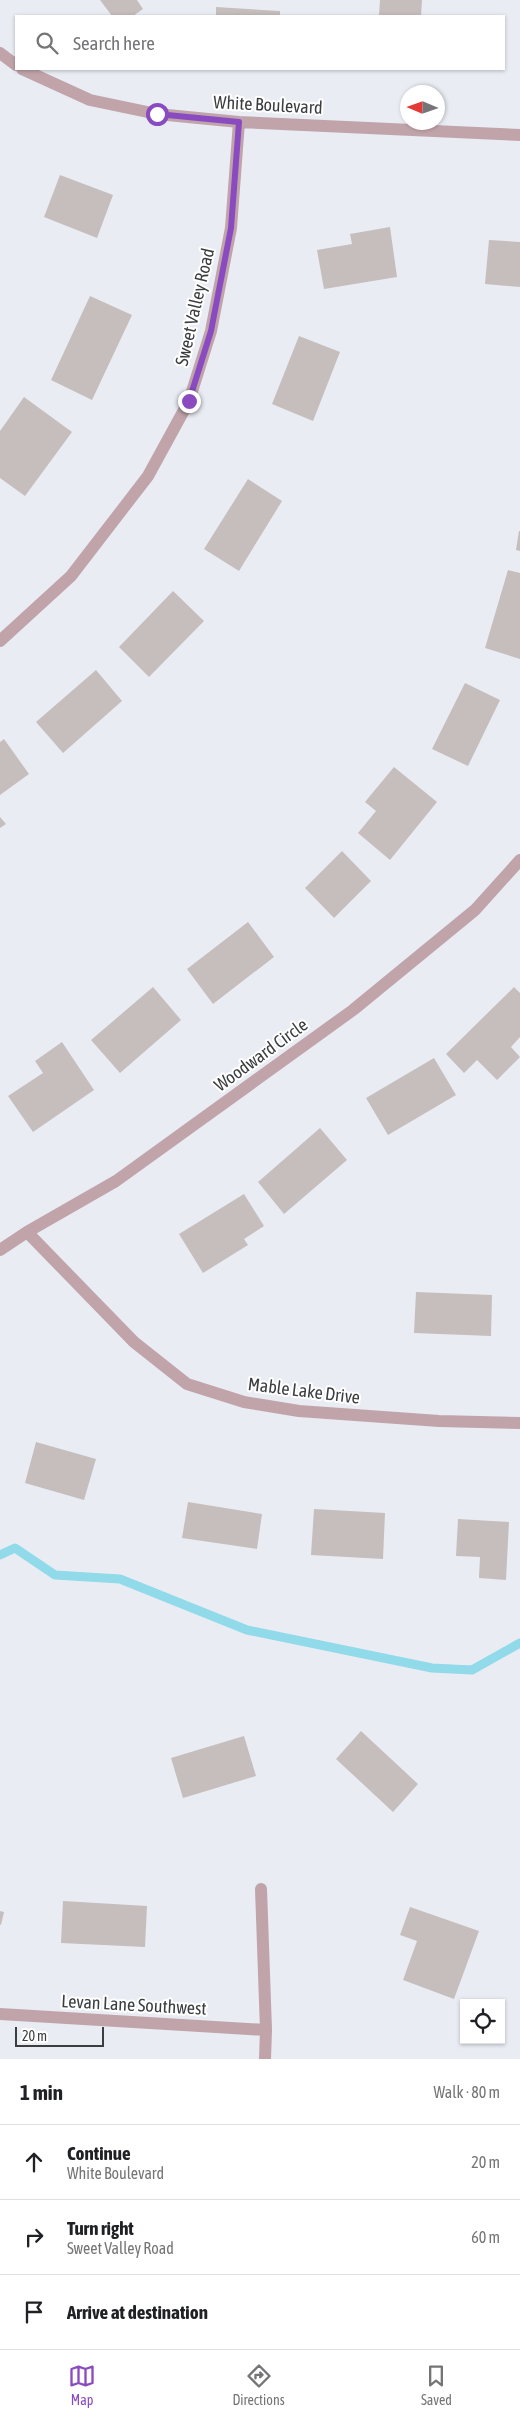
<!DOCTYPE html>
<meta charset="utf-8">
<style>
body{margin:0;font-family:"Asap Condensed",sans-serif;background:#f6f6f6;color:#202124}
.controls{position:absolute;right:15px;bottom:15px;display:grid;overflow:hidden;border-radius:0px;box-shadow:0 1px 4px #0004}
.controls button{width:45px;height:45px;display:grid;place-items:center;padding:0;border:0;border-bottom:1px solid #e0e0e0;background:#fff;color:#202124;font:25px sans-serif}
.compass{position:absolute;left:400px;top:85px;width:45px;height:45px;border-radius:50%;background:#fff;box-shadow:0 1px 4px #0004;rotate:272deg}
.scale{position:absolute;left:15px;bottom:12px;width:89px;box-sizing:border-box;padding-left:5px;border:2px solid #3b3d3f;border-top:0;font-size:14px;line-height:18px;white-space:nowrap;color:#3b3d3f;-webkit-text-stroke:4px #fff;paint-order:stroke}
.stop{position:absolute;width:15px;height:15px;margin:-11px;border:4px solid #8a4bc1;border-radius:50%;background:#fff}
.stop.end{background:#8a4bc1;border-color:#fff;box-shadow:0 1px 5px #0008}
.list{margin:0;padding:0;list-style:none}
h2{display:flex;justify-content:space-between;align-items:center;height:65px;margin:0;padding:0 20px;font-size:21px}
h2 small{font-size:16px;font-weight:400;color:#757577}
.list li{display:grid;grid-template-columns:32px 1fr auto;gap:15px;align-items:center;box-sizing:border-box;height:75px;padding:0 20px;border-top:1px solid #e0e0e0}
.list b{display:block;font-size:19px;white-space:nowrap}
.list p{margin:0;font-size:16px;white-space:nowrap;color:#757577}
.list em{font-size:16px;font-style:normal;color:#757577}
.icon{flex:none;width:28px;height:28px;fill:none;stroke:currentColor;stroke-width:2;stroke-linecap:round;stroke-linejoin:round}
.map{position:relative;flex:none;width:520px;height:2059px;overflow:hidden}
.search{position:absolute;background:#fff;box-shadow:0 1px 4px #0004;left:15px;right:15px;top:15px;height:55px;display:flex;align-items:center;gap:12px;box-sizing:border-box;padding:0 18px;border-radius:0px;color:#757577;font-size:19px}
.sheet{height:290px;background:#fff}
nav{display:flex;justify-content:space-around;align-items:center;box-sizing:border-box;height:70px;border-top:1px solid #e0e0e0;background:#fff;font-size:14px;color:#757577}
nav a{display:grid;justify-items:center;gap:2px}
nav .on{color:#8a4bc1}
.map>svg:first-child{display:block}
.lines{fill:none;stroke-linecap:round;stroke-linejoin:round}
.stream{stroke:#91dae9;stroke-width:9}
.building{fill:#c6bebc}
.street{stroke:#c0a4aa;stroke-width:12}
.route{stroke:#8a4bc1;stroke-width:6}
.labels{text-anchor:middle;stroke-width:4;stroke-linejoin:round;paint-order:stroke}
.street-label{font-size:18px;fill:#3b3d3f;stroke:#fff}
</style>
<div class="map">
<svg width="520" height="2059" viewBox="0 0 520 2059">
<rect width="100%" height="100%" fill="#e9ecf3"/>
<g class="lines">
<!-- stream -->
<path class="stream" d="M0,1555L15,1548L55,1575L120,1579L247,1630L432,1668L472,1670L520,1643"/>
</g>
<!-- building -->
<path class="building" d="M100,0H137L143,9L133,16H112Z
M380,0H422L421,16H379Z
M216,7L280,11V16H216Z
M60,175L113,195L97,238L44,217Z
M390,227L397,277L324,289L317,250L352,244L350,234Z
M489,240L520,242V287L485,284Z
M90,296L132,315L92,400L51,380Z
M299,336L340,352L313,421L272,404Z
M24,397L72,432L25,496L0,478V431Z
M248,479L282,501L239,571L204,549Z
M519,531H520V551L516,550Z
M508,570L520,573V659L485,648Z
M173,591L204,621L149,677L119,647Z
M96,670L122,701L63,753L36,722Z
M465,683L500,700L468,766L432,749Z
M4,739L29,774L0,795V742Z
M394,767L437,802L390,860L358,833L376,811L365,802Z
M0,817L6,824L0,828Z
M342,851L371,881L334,918L305,888Z
M248,922L274,957L213,1004L187,969Z
M153,987L181,1020L120,1073L91,1040Z
M514,987L520,993V1037L511,1047L520,1057L497,1080L477,1060L464,1073L446,1054Z
M62,1042L94,1090L33,1132L8,1096L43,1073L35,1061Z
M434,1058L456,1095L388,1135L366,1098Z
M320,1128L347,1160L284,1214L258,1182Z
M244,1194L264,1226L244,1239L248,1245L203,1273L179,1234Z
M416,1292L492,1295L491,1336L414,1333Z
M36,1442L96,1459L84,1500L25,1483Z
M188,1502L262,1514L257,1549L182,1538Z
M314,1509L385,1513L383,1559L311,1555Z
M458,1519L509,1522L506,1580L479,1578L480,1557L456,1556Z
M361,1731L418,1784L393,1812L336,1759Z
M244,1736L256,1776L183,1798L171,1758Z
M63,1901L147,1906L145,1947L61,1943Z
M410,1907L479,1931L454,1999L403,1980L417,1941L400,1935Z
M0,1911L4,1912L1,1925L0,1924Z"/>
<g class="lines">
<!-- street -->
<path class="street" d="M0,53L16,65
M22,69L90,100L157,114L239,122L520,135
M0,641L71,576L148,476L189,401L211,331L231,228L239,122
M27,1232L134,1342L187,1384L244,1402L299,1411L439,1421L520,1423
M0,1250L27,1232L116,1181L353,1010L475,910L520,860
M261,1889L266,2030L265,2059
M0,2014L266,2030"/>
</g>
<g class="lines">
<!-- route -->
<path class="route" d="M157,114L239,122L231,228L211,331L189,401"/>
</g>
<g class="labels">
<!-- street labels -->
<g class="street-label">
<text transform="translate(268 105) rotate(3)" y="6">White Boulevard</text>
<text transform="translate(195 307) rotate(-77)" y="6">Sweet Valley Road</text>
<text transform="translate(261 1055) rotate(-36)" y="6">Woodward Circle</text>
<text transform="translate(304 1391) rotate(7)" y="6">Mable Lake Drive</text>
<text transform="translate(134 2005) rotate(3)" y="6">Levan Lane Southwest</text>
</g>
</g>
</svg>
<div class="controls">
<button><svg class="icon" aria-label="locate" viewBox="0 0 24 24"><circle cx="12" cy="12" r="6"/><path d="M12 2v4M12 18v4M2 12h4M18 12h4"/></svg></button>
</div>
<svg class="compass" viewBox="-18 -18 36 36"><path d="M0-13l5 13h-10z" fill="#e53935"/><path d="M0 13l5-13h-10z" fill="#757577"/></svg>
<div class="scale">20 m</div>
<div class="stop" style="left:157px;top:114px"></div>
<div class="stop end" style="left:189px;top:401px"></div>
<div class="search"><svg class="icon" aria-label="search" viewBox="0 0 24 24"><circle cx="10" cy="10" r="6"/><path d="M15 15l6 6"/></svg>Search here</div>
</div>
<section class="sheet">
<h2>1 min<small>Walk · 80 m</small></h2>
<ul class="list">
<li><svg class="icon" aria-label="ahead" viewBox="0 0 24 24"><path d="M12 20V5M6 11l6-6 6 6"/></svg><div><b>Continue</b><p>White Boulevard</p></div><em>20 m</em></li>
<li><svg class="icon" aria-label="right" viewBox="0 0 24 24"><path d="M7 20v-9h11M14 6l5 5-5 5"/></svg><div><b>Turn right</b><p>Sweet Valley Road</p></div><em>60 m</em></li>
<li><svg class="icon" aria-label="arrive" viewBox="0 0 24 24"><path d="M6 21V4h12l-3 4 3 4H6"/></svg><div><b>Arrive at destination</b></div></li>
</ul>
</section>
<nav>
<a class="on"><svg class="icon" aria-label="map" viewBox="0 0 24 24"><path d="M3 6l6-2 6 2 6-2v14l-6 2-6-2-6 2zM9 4v14M15 6v14"/></svg>Map</a>
<a><svg class="icon" aria-label="directions" viewBox="0 0 24 24"><path d="M12 3l9 9-9 9-9-9zM9 14v-3h6M13 9l2 2-2 2"/></svg>Directions</a>
<a><svg class="icon" aria-label="saved" viewBox="0 0 24 24"><path d="M7 4h10v16l-5-4-5 4z"/></svg>Saved</a>
</nav>
